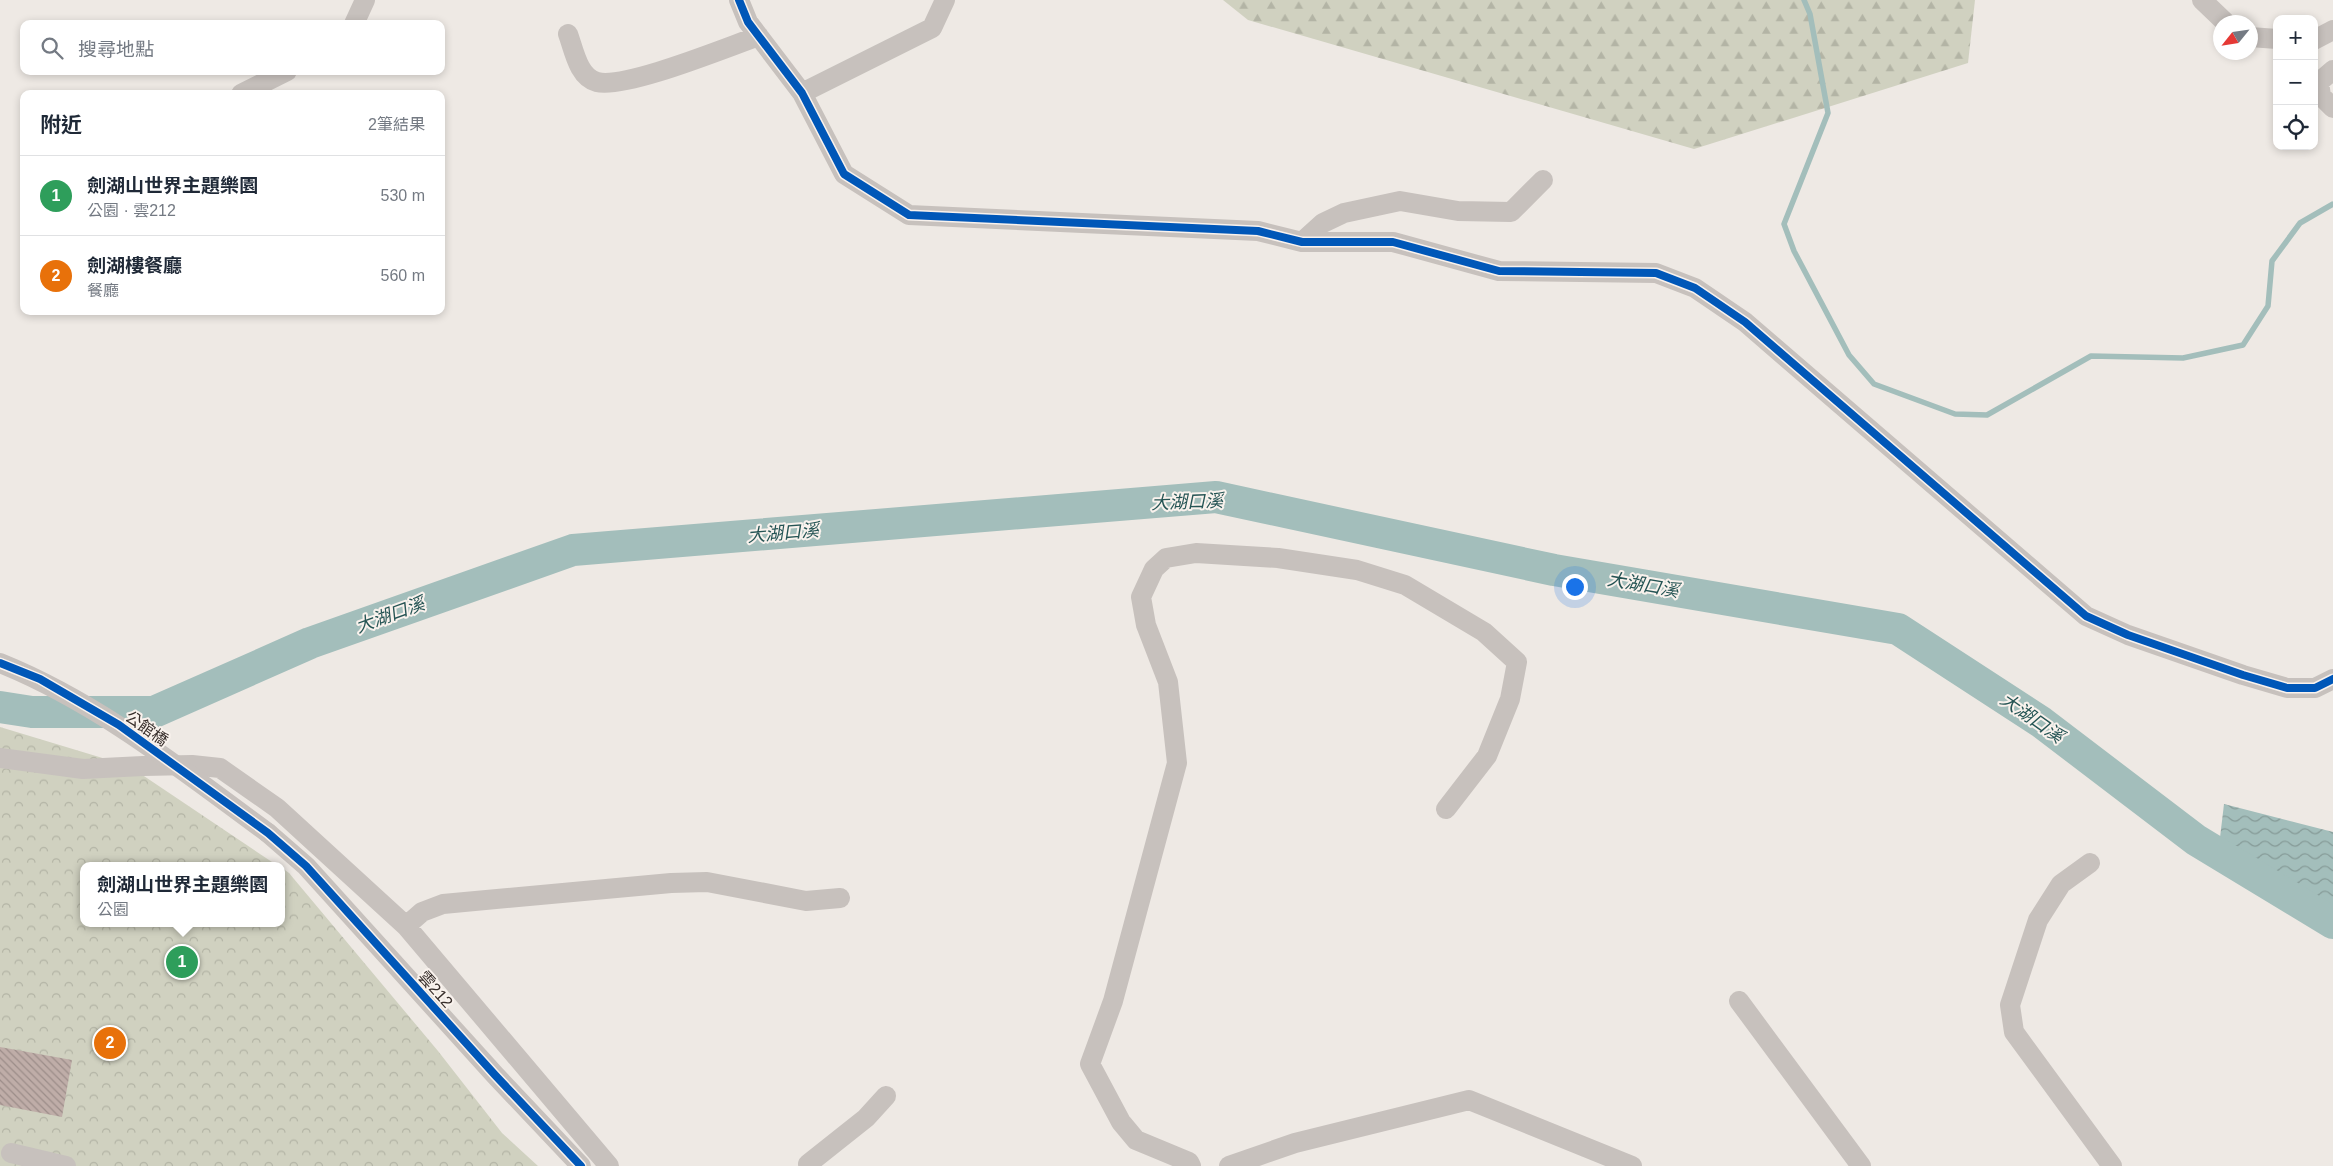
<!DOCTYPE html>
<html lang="zh-TW">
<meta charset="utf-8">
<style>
body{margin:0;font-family:Helvetica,"Noto Sans TC",sans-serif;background:#f6f6f7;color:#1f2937}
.controls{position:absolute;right:15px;top:15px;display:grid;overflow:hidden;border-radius:10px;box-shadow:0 2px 8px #0003}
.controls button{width:45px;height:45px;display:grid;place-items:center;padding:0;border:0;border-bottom:1px solid #e0e1e3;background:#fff;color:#1f2937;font:25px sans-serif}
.compass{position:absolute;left:2213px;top:15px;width:45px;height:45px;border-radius:50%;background:#fff;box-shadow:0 2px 8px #0003;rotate:240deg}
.you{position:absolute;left:1574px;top:586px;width:18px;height:18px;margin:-12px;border:4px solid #fff;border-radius:50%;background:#1a73e8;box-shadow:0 0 0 8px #1a73e833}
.badge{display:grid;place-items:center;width:32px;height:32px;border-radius:50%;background:#776f6c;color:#fff;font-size:16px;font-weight:700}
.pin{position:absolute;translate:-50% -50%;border:2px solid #fff;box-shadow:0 1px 5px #0006}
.popup{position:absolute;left:80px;top:862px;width:205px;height:65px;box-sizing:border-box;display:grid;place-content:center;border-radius:10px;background:#fff;filter:drop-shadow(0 1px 4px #0005);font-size:16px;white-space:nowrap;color:#747a83}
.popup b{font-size:19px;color:#1f2937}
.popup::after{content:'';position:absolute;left:50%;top:100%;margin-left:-10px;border:10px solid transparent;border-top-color:#fff}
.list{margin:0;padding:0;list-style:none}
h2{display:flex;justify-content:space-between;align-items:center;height:65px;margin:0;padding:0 20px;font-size:21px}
h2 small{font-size:16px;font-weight:400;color:#747a83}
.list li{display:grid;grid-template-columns:32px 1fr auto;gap:15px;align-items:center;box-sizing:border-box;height:80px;padding:0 20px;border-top:1px solid #e0e1e3}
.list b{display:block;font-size:19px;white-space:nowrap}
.list p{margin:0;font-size:16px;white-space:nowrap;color:#747a83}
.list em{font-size:16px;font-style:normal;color:#747a83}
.icon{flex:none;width:28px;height:28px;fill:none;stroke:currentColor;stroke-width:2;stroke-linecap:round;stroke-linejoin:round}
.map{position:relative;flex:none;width:2333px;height:1166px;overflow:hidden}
.search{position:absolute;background:#fff;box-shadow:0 2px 8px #0003;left:20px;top:20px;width:425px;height:55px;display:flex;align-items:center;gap:12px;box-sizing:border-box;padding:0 18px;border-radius:10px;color:#747a83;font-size:19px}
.panel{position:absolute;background:#fff;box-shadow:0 2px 8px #0003;left:20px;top:90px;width:425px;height:225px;border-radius:10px}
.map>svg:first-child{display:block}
.forest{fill:url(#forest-firs)}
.park{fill:url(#park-crowns)}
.water{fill:url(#water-waves)}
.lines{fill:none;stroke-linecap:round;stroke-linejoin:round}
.stream{stroke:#a3bebb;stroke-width:5.5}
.river{stroke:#a3bebb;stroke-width:32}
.building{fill:url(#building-back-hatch)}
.minor{stroke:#c7c1bd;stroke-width:20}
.minor-bridge{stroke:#c7c1bd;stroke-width:20}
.cycleway-casing{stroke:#f9f2ed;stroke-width:11}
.cycleway{stroke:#0057b8;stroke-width:8}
.labels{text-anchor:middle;stroke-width:4;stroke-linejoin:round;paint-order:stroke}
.street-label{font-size:16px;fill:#372e2b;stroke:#f9f2ed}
.water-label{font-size:18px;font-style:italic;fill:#255454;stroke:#f9f2ed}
</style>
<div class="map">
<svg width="2333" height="1166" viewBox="0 0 2333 1166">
<defs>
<pattern id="forest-firs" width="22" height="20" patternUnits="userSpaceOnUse" patternTransform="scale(1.25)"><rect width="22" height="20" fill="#d0d1c0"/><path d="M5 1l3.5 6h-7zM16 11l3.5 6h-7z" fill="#b3b4a5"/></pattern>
<pattern id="park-crowns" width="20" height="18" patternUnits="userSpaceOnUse" patternTransform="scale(1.25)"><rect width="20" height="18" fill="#d0d1c0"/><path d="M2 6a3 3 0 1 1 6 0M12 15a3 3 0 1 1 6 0" fill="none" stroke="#b3b4a5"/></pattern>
<pattern id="water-waves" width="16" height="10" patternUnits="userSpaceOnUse" patternTransform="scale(1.25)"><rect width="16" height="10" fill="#a3bebb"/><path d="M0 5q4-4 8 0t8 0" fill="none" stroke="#869b98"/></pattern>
<pattern id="building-back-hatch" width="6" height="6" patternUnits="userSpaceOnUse" patternTransform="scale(1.25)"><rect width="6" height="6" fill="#bfada8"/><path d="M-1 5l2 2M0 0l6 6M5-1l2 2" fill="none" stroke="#9c8d89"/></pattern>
</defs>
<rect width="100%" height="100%" fill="#eee9e4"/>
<!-- forest -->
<path class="forest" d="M1223,0H1975L1968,63L1694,149L1248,20Z"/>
<!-- park -->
<path class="park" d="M0,727L129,766L278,866H83V923H281V867L289,873L438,1051L502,1133L538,1166H0Z"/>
<!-- water -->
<path class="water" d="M2224,804L2333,832V927L2217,863Z"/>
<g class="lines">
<!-- stream -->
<path class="stream" d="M1804,0L1810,14L1828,113L1784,224L1794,251L1849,355L1874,384L1955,414L1987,415L2091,356L2183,358L2243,345L2268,306L2272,261L2300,223L2333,204"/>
<!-- river -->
<path class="river" d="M0,707L32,712H154L310,643L573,550L1216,497L1554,570L1898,629L2041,722L2196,840L2333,923"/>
</g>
<!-- building -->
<path class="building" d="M0,1047L72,1060L62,1117L0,1105Z"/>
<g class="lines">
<!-- minor -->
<path class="minor" d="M739,0L748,22L802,93L844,174L909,215L1258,231L1302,242H1393L1499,271L1656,273L1695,288L1745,322L2086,616L2128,635L2243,675L2287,688H2315L2333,679
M2202,0L2225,22
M354,24L365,0
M568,34C574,50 578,77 597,82C626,89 727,47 759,36
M2250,37L2277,39
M2314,40L2333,30
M2333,70L2319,82L2321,96L2333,108
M802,93L932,28L945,0
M241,94L287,71
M1302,242L1323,223L1344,213L1400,201L1458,211L1511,212L1543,180
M0,758L83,769L143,766L192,765L220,768L277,808L406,926L609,1166
M268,833L306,866L495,1075L581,1166
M2090,863L2061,884L2038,920L2010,1005L2014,1032L2112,1166
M406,926L422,912L443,904L671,883L707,882L806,901L840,898
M1739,1001L1861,1166
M11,1153L66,1166
M809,1166L808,1164L866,1118L886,1096
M1191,1166L1189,1162L1136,1140L1121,1122L1090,1064L1113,1001L1177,763L1168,682L1146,625L1141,597L1154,569L1166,558L1196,553L1278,558L1357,570L1405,585L1484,632L1517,662L1510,699L1487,756L1446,809
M1229,1166L1295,1143L1469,1100L1632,1166"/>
<!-- minor-bridge -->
<path class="minor-bridge" d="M0,663C99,703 182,770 268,833"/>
<defs>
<path id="cycleway" d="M739,0L748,22L802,93L844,174L909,215L1258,231L1302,242H1393L1499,271L1656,273L1695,288L1745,322L2086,616L2128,635L2243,675L2287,688H2315L2333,679
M0,663L40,679L119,725L268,833L306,866L495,1075L581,1166"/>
</defs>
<!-- cycleway casing -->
<use href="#cycleway" class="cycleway-casing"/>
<!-- cycleway -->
<use href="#cycleway" class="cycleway"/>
</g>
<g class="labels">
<!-- street labels -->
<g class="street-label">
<text transform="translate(147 728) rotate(35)" y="6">公館橋</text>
<text transform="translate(436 989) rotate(48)" y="6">雲212</text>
</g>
<!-- water labels -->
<g class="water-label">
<text transform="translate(1187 502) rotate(-2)" y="6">大湖口溪</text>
<text transform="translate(783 533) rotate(-5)" y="6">大湖口溪</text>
<text transform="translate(1643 585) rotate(10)" y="6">大湖口溪</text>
<text transform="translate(390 615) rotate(-20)" y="6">大湖口溪</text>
<text transform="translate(2032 718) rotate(35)" y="6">大湖口溪</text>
</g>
</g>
</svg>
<div class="controls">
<button>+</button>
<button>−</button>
<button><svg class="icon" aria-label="locate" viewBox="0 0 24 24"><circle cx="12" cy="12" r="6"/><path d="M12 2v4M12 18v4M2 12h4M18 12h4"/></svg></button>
</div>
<svg class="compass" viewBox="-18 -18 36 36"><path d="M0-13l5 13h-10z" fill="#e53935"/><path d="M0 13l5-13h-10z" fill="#747a83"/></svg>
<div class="you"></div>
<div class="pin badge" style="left:182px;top:962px;background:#2e9e5b">1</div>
<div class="popup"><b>劍湖山世界主題樂園</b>公園</div>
<div class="pin badge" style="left:110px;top:1043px;background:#e8710a">2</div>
<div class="search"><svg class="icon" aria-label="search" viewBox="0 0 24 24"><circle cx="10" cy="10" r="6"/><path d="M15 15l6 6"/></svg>搜尋地點</div>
<section class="panel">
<h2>附近<small>2筆結果</small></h2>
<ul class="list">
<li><span class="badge" style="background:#2e9e5b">1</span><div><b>劍湖山世界主題樂園</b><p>公園 · 雲212</p></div><em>530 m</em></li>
<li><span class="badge" style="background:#e8710a">2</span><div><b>劍湖樓餐廳</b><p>餐廳</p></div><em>560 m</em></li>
</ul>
</section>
</div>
